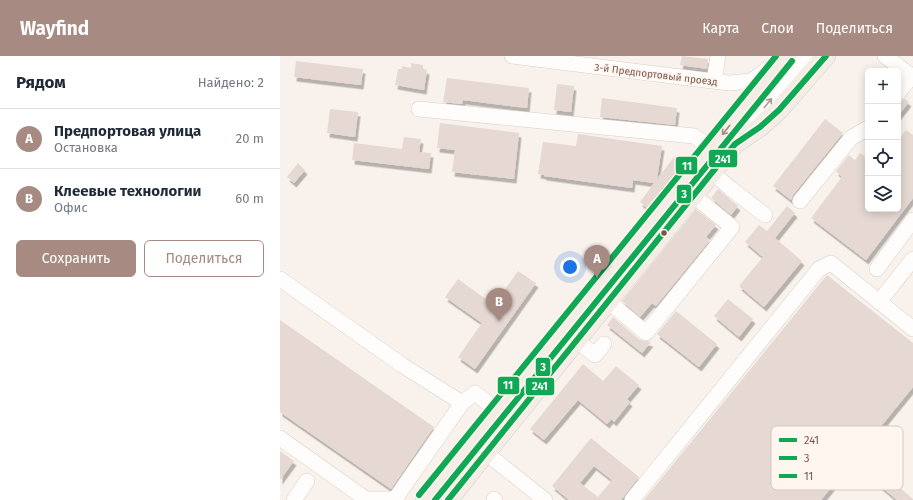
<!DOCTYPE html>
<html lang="ru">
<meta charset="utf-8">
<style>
body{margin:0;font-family:"Fira Sans",sans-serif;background:#f6f6f7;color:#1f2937}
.controls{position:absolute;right:12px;top:12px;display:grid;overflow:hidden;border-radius:6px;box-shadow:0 2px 10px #0003}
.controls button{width:36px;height:36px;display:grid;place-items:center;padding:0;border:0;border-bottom:1px solid #e0e1e3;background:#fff;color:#1f2937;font:20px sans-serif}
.you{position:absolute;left:290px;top:211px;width:14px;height:14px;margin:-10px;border:3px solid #fff;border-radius:50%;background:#1a73e8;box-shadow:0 0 0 6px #1a73e833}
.badge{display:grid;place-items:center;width:26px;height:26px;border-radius:50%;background:#a78b82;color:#fff;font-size:13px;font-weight:700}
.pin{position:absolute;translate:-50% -33px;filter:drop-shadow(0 1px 2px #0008)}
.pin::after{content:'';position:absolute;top:21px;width:14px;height:12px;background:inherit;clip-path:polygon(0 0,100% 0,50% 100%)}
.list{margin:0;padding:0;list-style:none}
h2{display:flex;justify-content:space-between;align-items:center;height:52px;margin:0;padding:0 16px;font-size:17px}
h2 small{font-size:13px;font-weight:400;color:#747a83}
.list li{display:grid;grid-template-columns:26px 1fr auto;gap:12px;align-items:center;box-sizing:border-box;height:60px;padding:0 16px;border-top:1px solid #e0e1e3}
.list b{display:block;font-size:15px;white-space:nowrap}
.list p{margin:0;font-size:13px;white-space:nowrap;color:#747a83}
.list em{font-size:13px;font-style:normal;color:#747a83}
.actions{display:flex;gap:8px;padding:12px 16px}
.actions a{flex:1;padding:9px 0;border:1px solid #a78b82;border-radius:6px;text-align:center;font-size:14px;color:#a78b82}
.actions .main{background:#a78b82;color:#fff}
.icon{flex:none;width:22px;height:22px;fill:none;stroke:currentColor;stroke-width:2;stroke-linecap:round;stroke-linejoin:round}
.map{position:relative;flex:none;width:633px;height:444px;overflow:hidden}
header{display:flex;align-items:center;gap:24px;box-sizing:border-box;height:56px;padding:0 20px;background:#a78b82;color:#fff}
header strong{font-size:19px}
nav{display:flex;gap:22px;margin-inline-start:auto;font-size:14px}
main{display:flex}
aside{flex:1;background:#fff}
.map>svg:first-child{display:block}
.building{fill:#e6d9d3;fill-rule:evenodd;filter:url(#shadow)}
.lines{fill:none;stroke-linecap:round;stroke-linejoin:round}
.minor-casing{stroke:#d8cec8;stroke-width:16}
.major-casing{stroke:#dacec9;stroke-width:20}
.minor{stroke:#fefdfc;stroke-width:15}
.major{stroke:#f3ede6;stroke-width:19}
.bus-1-casing{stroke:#fff7ef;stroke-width:9}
.bus-2-casing{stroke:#fff7ef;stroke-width:9}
.bus-3-casing{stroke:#fff7ef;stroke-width:9}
.bus-1{stroke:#10a855;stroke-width:6}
.bus-2{stroke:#10a855;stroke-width:6}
.bus-3{stroke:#10a855;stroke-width:6}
.oneway{stroke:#af9891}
.oneway2{stroke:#a58a80}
.bus-dot{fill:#7b5449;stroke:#fff7ef;stroke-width:1.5}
.labels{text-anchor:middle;stroke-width:3;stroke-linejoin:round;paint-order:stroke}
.street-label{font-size:10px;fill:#7b5449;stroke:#fff7ef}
.key{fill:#fff7ef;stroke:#d7c6bd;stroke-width:1}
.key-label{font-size:11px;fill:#7b5449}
.line-badge{stroke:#fff7ef;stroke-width:1.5}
.badge-label{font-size:11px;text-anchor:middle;font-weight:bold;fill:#fff}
</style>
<header>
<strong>Wayfind</strong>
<nav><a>Карта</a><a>Слои</a><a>Поделиться</a></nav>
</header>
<main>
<aside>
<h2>Рядом<small>Найдено: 2</small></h2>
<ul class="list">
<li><span class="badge">A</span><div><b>Предпортовая улица</b><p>Остановка</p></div><em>20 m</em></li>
<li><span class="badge">B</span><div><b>Клеевые технологии</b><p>Офис</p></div><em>60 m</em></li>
</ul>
<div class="actions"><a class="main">Сохранить</a><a>Поделиться</a></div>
</aside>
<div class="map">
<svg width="633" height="444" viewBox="0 0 633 444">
<defs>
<filter id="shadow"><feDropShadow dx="2.5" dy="4.5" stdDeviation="0" flood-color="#0004"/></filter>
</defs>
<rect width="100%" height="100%" fill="#f9f2ec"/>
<!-- building -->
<path class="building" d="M402,0L428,3L427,13L400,9Z
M16,5L83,13L81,29L14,21Z
M131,7L143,9V13L147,14L144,34L115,29L118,13H122V10L131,12Z
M167,22L249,32L247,52L183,44L182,48L163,46Z
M277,28L294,30L291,56L274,54Z
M322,42L397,52L395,69L320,61Z
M625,43L629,46L618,60V46Z
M50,53L78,56L75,81L47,77Z
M545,63L563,77L513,139L511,144L493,130Z
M160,67L239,77L234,123L172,116L175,94L157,92Z
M626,74L633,79V142L586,204L531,162L562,121L556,115L569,99L575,104L580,97L588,103V153H618V84Z
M298,78L382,90L377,123L394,101L402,107L367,152L360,146L374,127L353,124L352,132L264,120V119L258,118L263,86L296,90Z
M124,81L141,83L139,96L151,97L149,113L72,104L74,87L122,93Z
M18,107L25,114L14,127L7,121Z
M438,133L458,150L451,159L431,142Z
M507,150L515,157L495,182L522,205L484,251L459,230L483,201L465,186L479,169L487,175Z
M416,153L436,169L426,181L430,184L376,250L372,247L360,261L342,245Z
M238,215L256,227L195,313L178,301L202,267L165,241L178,223L214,249Z
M547,219L633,287V331L541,444H364Z
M448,243L473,263L459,281L434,260Z
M396,255L437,288L419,311L377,278Z
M333,261L360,284L371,286L362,297L327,269Z
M0,264L154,371L111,433L0,356Z
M303,308L323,325L336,310L359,329L347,343L350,346L334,366L331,363L327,368L298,344L264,384L250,373Z
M311,382L359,421L341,444H289L272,430ZM314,410L332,424L318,441L300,427Z
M0,395L14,405L0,424Z
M606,420L633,443V444H617L599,429Z"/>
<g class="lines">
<defs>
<path id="minor" d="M232,0L449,27L471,25L492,10
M605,0L633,21
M434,25L438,0
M618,37L632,20
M139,53L414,80L431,92
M464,76L526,0
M432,116L450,132L485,159
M520,145L571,82L588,72
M597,213L633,164
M0,223L122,309L182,347L115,443
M328,245L366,277L444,181L452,171L413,139
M599,246L633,203
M296,284L315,299L324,288
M182,347L195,337L218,355
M0,382L86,443H115L117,444
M206,397L265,444
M214,443L215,444
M14,444L27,425
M352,444L539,213L551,207L633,273"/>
<path id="major" d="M145,444L506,0
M168,444L455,88L480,71L499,54L546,0"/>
</defs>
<!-- minor casing -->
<use href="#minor" class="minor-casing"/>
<!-- major casing -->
<use href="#major" class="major-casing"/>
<!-- minor -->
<use href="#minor" class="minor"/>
<!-- major -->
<use href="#major" class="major"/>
<defs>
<path id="bus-1" d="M168,444L455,88L480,71L499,54L546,0"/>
<path id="bus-2" d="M155,444L512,5"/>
<path id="bus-3" d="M139,439L496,0"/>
</defs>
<!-- bus-1 casing -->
<use href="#bus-1" class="bus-1-casing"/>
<!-- bus-2 casing -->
<use href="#bus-2" class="bus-2-casing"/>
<!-- bus-3 casing -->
<use href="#bus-3" class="bus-3-casing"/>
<!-- bus-1 -->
<use href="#bus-1" class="bus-1"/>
<!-- bus-2 -->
<use href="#bus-2" class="bus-2"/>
<!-- bus-3 -->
<use href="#bus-3" class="bus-3"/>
</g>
<!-- one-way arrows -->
<defs><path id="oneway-shaft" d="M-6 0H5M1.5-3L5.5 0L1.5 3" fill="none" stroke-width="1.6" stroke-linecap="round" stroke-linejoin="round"/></defs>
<use class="oneway" href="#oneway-shaft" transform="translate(488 47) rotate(-51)"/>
<use class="oneway2" href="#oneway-shaft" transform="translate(446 74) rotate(129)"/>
<!-- markers -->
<circle class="bus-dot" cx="384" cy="177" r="3.5"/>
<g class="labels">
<!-- street labels -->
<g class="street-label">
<text transform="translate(376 18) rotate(7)" y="4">3-й Предпортовый проезд</text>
</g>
</g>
<!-- legend -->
<rect x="491" y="370" width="132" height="64" rx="6" class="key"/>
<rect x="499" y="382" width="18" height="4" fill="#10a855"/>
<rect x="499" y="400" width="18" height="4" fill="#10a855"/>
<rect x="499" y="418" width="18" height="4" fill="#10a855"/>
<g class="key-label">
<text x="524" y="388">241</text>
<text x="524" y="406">3</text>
<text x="524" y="424">11</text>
</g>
<g class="line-badge">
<rect x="428" y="93" width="30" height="19" rx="4" fill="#10a855"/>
<rect x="395" y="100" width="23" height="19" rx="4" fill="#10a855"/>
<rect x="396" y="128" width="16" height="20" rx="4" fill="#10a855"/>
<rect x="255" y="301" width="16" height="20" rx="4" fill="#10a855"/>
<rect x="217" y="320" width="23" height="19" rx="4" fill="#10a855"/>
<rect x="245" y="321" width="30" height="19" rx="4" fill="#10a855"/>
</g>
<g class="badge-label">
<text x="443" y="107">241</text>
<text x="407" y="114">11</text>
<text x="404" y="142">3</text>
<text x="263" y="315">3</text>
<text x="228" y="333">11</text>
<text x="260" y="334">241</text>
</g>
</svg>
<div class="controls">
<button>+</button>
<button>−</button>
<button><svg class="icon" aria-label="locate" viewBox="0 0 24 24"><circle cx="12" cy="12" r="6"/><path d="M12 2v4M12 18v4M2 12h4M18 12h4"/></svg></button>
<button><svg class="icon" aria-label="layers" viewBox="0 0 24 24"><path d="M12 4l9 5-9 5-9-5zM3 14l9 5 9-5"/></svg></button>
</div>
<div class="you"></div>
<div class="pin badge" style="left:317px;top:222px">A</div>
<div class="pin badge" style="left:219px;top:265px">B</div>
</div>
</main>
